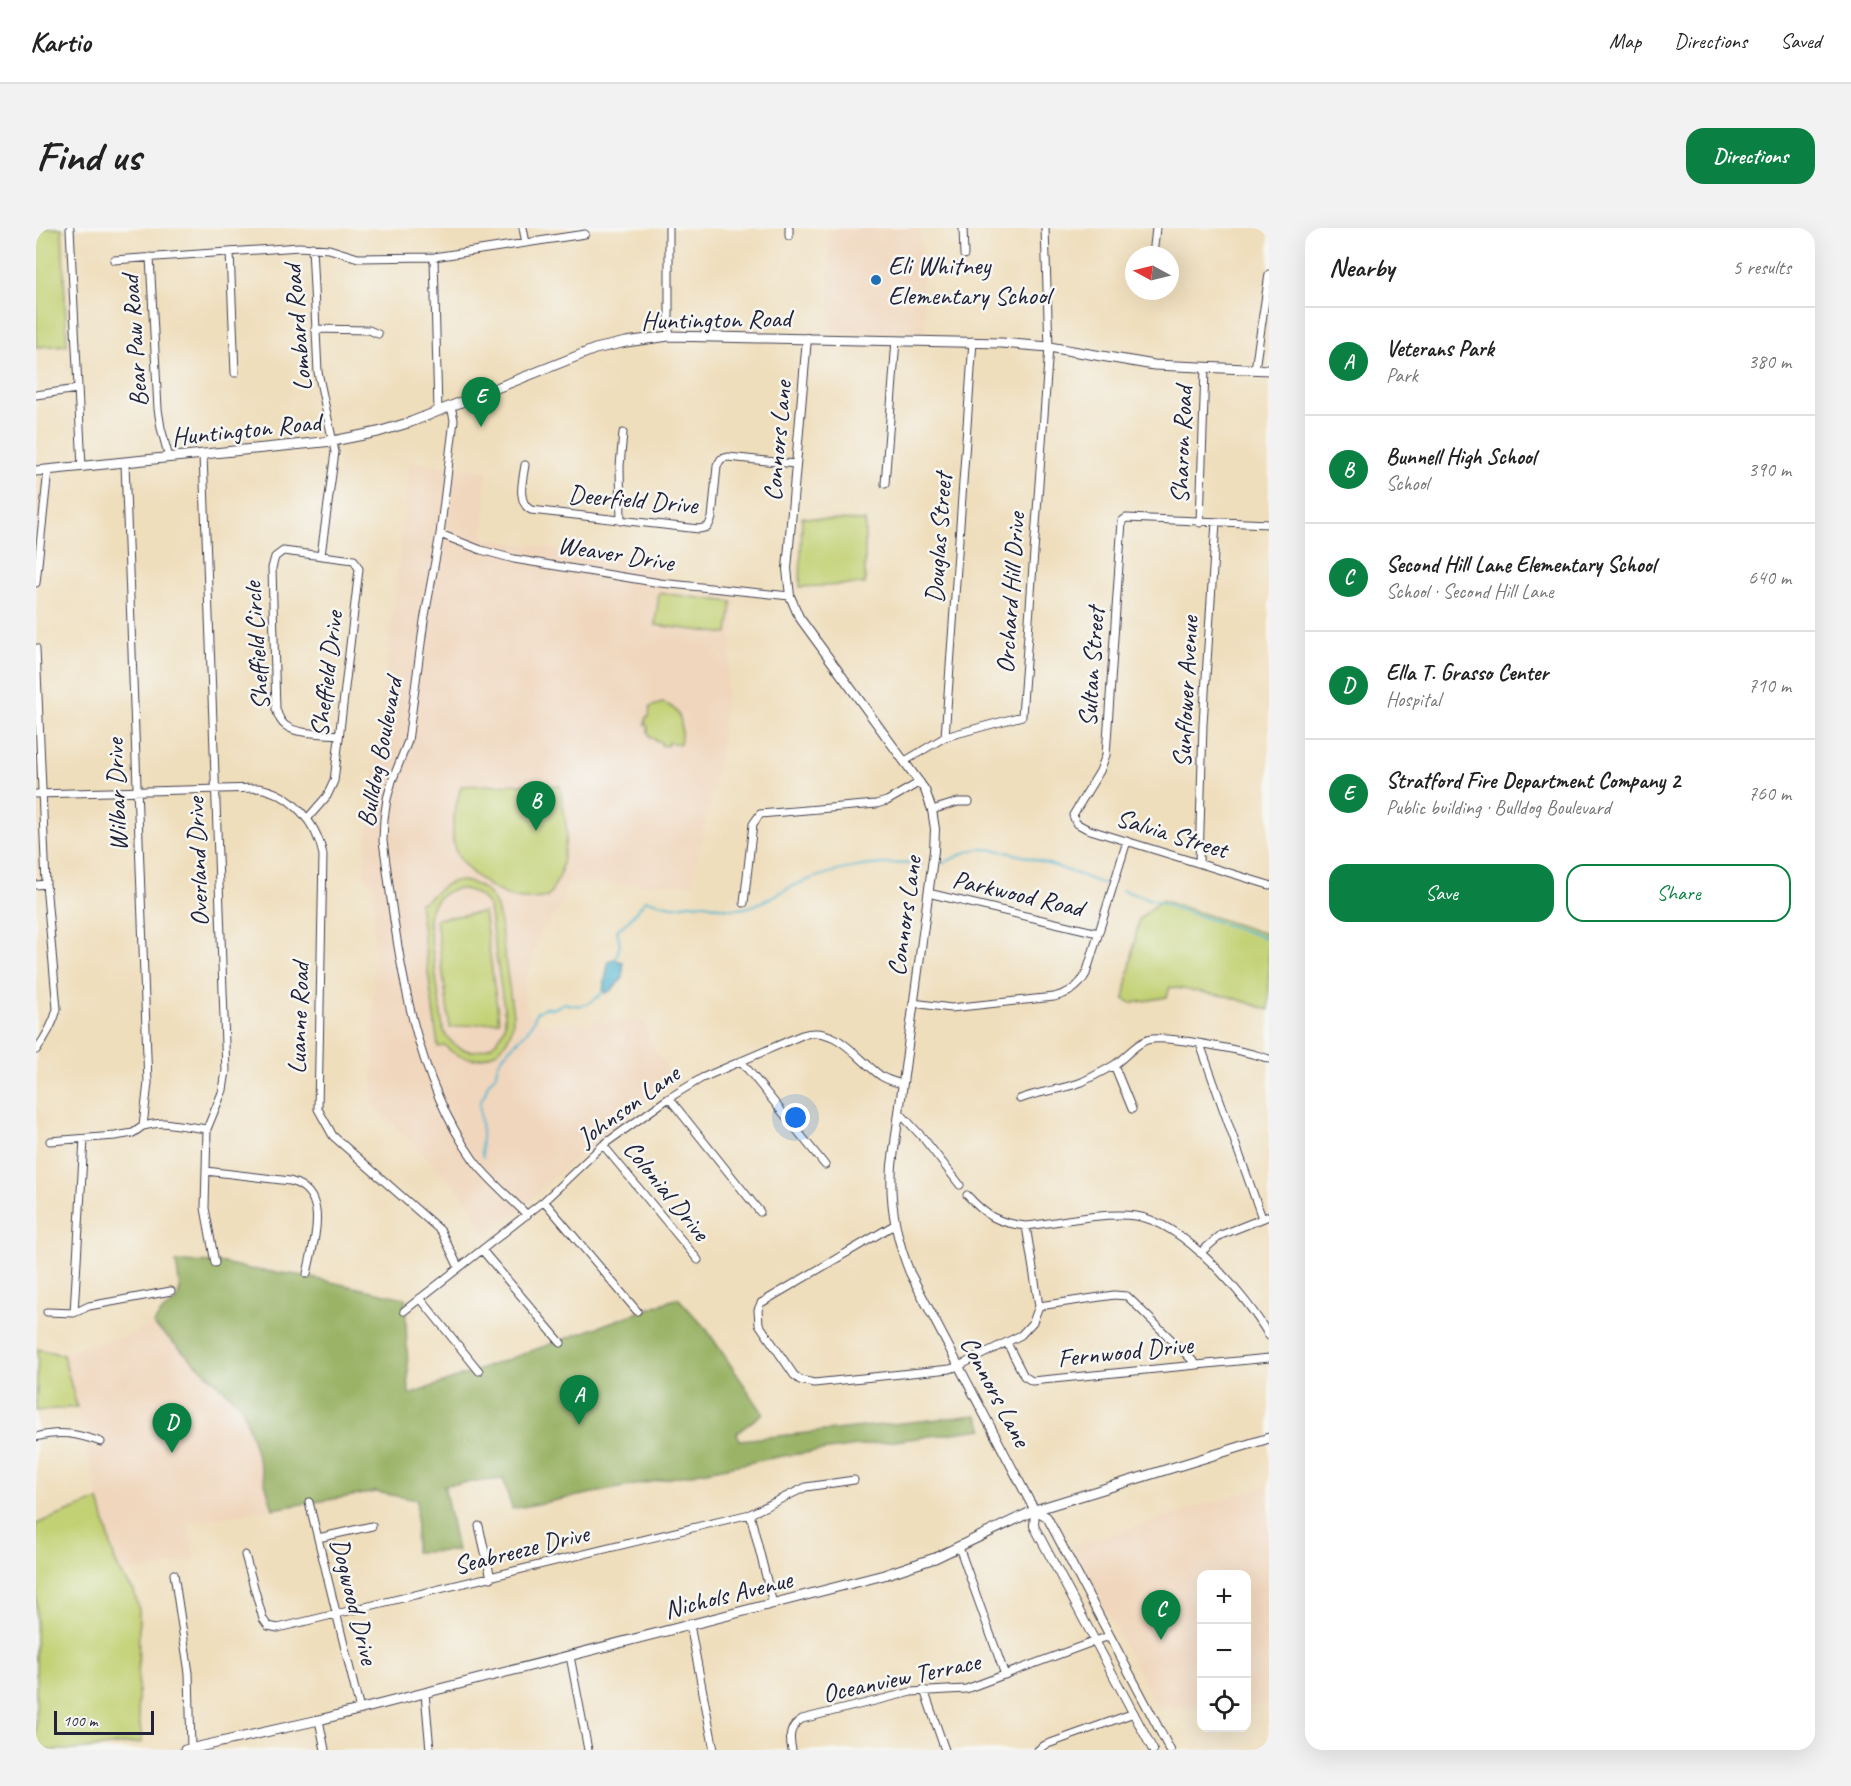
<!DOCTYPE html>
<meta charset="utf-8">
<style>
body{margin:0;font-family:Caveat,sans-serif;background:#f2f2f2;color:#222}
.controls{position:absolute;right:18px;bottom:18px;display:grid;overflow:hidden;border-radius:12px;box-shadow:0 6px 24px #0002}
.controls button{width:54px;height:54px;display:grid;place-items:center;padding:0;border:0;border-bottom:2px solid #e0e0e0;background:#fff;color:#222;font:30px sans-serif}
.compass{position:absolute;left:1089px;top:18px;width:54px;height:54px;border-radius:50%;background:#fff;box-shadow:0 6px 24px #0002;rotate:277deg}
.scale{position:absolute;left:18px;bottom:15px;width:100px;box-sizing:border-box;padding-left:6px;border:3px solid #22223b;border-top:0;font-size:16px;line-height:21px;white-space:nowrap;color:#22223b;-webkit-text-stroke:4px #f6f6f2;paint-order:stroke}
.you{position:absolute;left:760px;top:890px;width:21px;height:21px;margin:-15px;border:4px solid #fff;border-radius:50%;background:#1a73e8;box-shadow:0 0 0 9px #1a73e833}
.badge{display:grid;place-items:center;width:39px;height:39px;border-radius:50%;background:#0b8043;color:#fff;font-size:20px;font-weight:700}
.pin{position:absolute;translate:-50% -50px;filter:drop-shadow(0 2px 3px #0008)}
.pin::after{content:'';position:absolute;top:32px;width:21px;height:18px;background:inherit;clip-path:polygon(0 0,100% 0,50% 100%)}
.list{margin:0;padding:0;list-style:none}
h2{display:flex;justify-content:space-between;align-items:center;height:78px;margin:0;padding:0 24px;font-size:26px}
h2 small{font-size:20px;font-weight:400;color:#767676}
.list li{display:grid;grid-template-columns:39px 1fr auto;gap:18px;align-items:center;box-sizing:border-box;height:108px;padding:0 24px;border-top:2px solid #e0e0e0}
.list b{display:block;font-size:22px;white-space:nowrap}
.list p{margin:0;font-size:20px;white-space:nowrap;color:#767676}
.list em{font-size:20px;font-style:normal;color:#767676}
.actions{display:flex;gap:12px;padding:18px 24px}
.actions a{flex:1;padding:14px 0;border:2px solid #0b8043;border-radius:18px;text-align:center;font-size:21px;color:#0b8043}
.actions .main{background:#0b8043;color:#fff}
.icon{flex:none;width:33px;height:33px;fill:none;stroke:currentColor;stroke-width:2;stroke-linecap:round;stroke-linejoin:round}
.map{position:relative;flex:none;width:1233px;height:1522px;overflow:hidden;border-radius:18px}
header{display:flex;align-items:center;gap:36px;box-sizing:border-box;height:84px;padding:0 30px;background:#fff;border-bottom:2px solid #e0e0e0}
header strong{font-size:28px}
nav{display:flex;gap:33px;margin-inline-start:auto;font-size:21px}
.intro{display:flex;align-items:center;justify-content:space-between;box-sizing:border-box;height:144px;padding:0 36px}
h1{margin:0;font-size:42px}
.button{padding:15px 27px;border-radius:18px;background:#0b8043;color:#fff;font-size:21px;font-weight:700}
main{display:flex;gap:36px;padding:0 36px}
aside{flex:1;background:#fff;border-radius:18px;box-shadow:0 6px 24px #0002}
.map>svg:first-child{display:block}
.built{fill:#f0d6bc}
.green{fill:#c3d174;stroke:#727a58;stroke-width:1.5;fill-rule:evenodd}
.forest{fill:#9ab366;stroke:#5e6a50;stroke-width:1.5}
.water{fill:#53b6d1;stroke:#3a6c86;stroke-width:1.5}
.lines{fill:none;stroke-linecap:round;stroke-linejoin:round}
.stream{stroke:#53b6d1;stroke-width:2}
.minor-casing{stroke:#413e4e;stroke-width:9}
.tertiary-casing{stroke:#413e4e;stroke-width:10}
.secondary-casing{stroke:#413e4e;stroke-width:11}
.minor{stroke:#fff;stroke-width:7}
.tertiary{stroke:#fff;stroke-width:8}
.secondary{stroke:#fff;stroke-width:9}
.poi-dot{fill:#1f6fb2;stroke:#f6f6f2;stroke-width:2}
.labels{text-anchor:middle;stroke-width:5;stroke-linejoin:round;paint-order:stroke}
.poi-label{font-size:26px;fill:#22223b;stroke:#f6f6f2;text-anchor:start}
.street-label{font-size:26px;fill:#22223b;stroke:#f6f6f2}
</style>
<header>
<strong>Kartio</strong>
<nav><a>Map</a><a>Directions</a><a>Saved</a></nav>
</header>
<div class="intro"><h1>Find us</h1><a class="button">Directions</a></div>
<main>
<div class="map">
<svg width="1233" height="1522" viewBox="0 0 1233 1522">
<rect width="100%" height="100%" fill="#f6f6f2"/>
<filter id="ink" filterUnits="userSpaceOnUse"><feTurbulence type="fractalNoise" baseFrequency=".0167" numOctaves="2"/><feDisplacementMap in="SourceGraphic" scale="12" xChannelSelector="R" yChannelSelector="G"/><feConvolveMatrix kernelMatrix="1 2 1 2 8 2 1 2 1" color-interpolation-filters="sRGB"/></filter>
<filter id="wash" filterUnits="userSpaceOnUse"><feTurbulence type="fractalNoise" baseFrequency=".008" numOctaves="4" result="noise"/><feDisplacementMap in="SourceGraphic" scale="24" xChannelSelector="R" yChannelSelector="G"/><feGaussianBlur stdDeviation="1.35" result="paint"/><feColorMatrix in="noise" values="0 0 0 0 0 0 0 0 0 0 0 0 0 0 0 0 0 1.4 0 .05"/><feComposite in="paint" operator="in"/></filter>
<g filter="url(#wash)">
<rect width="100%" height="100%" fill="#efdebc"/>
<!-- built -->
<path class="built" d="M792,0H884L889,105L796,104Z
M374,234L450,243L448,310L626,338L625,361L701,371L682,537L656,656L531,655L523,683L504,704L488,759L491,784L508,796L608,793L616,820L640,852L528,940L490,977L449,1008L435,975L337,876L338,657L327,646Z
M117,1096L206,1178L237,1281L152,1295L159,1332L85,1346L79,1333L27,1127L44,1119L86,1110Z
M1233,1257V1477L1211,1478L1210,1346H1166L1165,1478L1122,1482L1036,1318Z"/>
<!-- green -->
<path class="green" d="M0,0H26L31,117L0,119Z
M766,289L793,292L829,293V356L764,359Z
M623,365L696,374L692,406L619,397Z
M626,475C647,480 647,497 644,516L632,514L631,518L625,517V514C615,511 611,508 612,498L609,497L610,489H613L614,479Z
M486,556L524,558L531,604L524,648L512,669C501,671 490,672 480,670C459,665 423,640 418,618C414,599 420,577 425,558Z
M419,653C442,652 459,665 463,688L477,787C478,826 437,845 409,818L402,819L383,675C395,673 400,658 419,653ZM420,661C435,660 445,666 453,679L469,787C471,826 422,837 407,801L393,697C392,678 402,665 420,661Z
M1125,672L1233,707V782L1195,769L1134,759L1131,769L1096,775L1088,771L1103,691Z
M448,684L463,793L414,800L400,691Z
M2,1121L27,1127L41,1179L0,1183Z
M63,1272L79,1333L85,1346L98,1363L103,1382L102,1481L106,1514L40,1522H0V1296Z"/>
<!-- forest -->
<path class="forest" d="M140,1034L188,1035L213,1041L262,1047L369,1070L373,1167L642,1070L671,1102L727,1185L701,1205L704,1212L941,1187L948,1201L747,1228L476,1281L467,1251L408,1257L421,1323L379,1324L381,1272L340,1264L237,1281L206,1178L117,1096L128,1082L141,1073L144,1061Z"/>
<!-- water -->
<path class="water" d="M577,731L587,734V750L574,763L569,765L567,763L573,732L576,733Z"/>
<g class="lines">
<!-- stream -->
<path class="stream" d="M908,635C917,631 928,624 938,622C963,615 1040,646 1068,656
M1086,662L1233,711
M579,734L584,716L581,702L590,695L610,672C618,673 634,679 641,678C650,677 658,674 668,676C682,678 695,683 709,680C729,676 745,662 764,655C806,638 842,634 886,636
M447,929C443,919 447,912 446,903C445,894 443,882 444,873L448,868L452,856L460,846C460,822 494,812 500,785L510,779L517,781L528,775C548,781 554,776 569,763"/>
</g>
</g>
<g filter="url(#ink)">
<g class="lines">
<defs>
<path id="minor" d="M34,0L46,239
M487,0L490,15
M753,0V8
M927,0L928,27
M276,19L282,144L299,224L285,327
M194,24L199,145
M1117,27L1120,0
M114,29L122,181L125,200L133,230
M398,29L402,183
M78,32L263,19L293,21L322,30L398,29L549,6
M279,101L333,102L342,106
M633,108V0
M1219,141L1233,46
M0,167L41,161
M415,178L418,192L404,306L388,393L372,513L356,553L351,571L348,591L347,613C362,720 373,841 437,931C453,953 473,968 491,987
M167,227L190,843L187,862L171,901L169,980L179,1035
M89,235L112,855L107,898
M489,237C487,251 480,274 495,282L663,301L672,299L676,290L681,238L685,231L692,229L759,236
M849,256L860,112
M585,293L584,238L587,205
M1164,295L1169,140
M1233,296L1090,290L1086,293L1070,527L1064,543L1037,587L1040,595L1051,601L1233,657
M404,306L445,322L478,331L624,355L754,368
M0,355L12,242
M0,420L10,656L21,781C17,797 10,809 0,822
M909,509L937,113
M869,533L909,509L986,488L1013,119L1009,0
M0,566L222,560C255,565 281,595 287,627L282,881L297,908L405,1003L423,1040
M896,582L922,574H933
M271,591L291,568L298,553L323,341L318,332L247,323L239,329L236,340L240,481C242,487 244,494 250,498C263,507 288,505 303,507
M1163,635L1167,496L1180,294
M0,657L10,656
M892,665L1062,705
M708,675L717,596L724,586L840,576L851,573L884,554
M877,775L915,780L1018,769C1033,765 1042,760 1050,746L1091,613
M1164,816L1226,990
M705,833L789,937
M1078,837L1096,881
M633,870L724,984
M984,871C1004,863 1025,862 1046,854C1056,849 1068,843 1078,837C1089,830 1099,816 1111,812C1129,806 1214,824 1233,831
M863,884L888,911L924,957
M14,913L79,908L97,905L107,898L117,896L128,895L171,901
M567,917L662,1032
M170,943L254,953C296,965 277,1014 271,1046
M931,967C950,988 962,995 990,998C1025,994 1064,984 1100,988C1148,995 1210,1067 1233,1108
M508,973L601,1083
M858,997L725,1075L722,1082L723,1096L758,1147L764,1152L778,1155L914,1141L923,1138L985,1107L997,1094L1003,1078L990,998
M446,1022L525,1115
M1164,1025L1185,1007L1233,988
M384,1070L443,1143
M1003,1078L1078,1067L1091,1068L1160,1136
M368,1083L508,973L567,917L633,870L666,850L766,807C800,796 820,830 845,848C851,852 859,854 866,856
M11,1084L38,1085L53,1078L135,1063
M38,1085L48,911
M971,1115L988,1148L996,1153L1233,1130
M0,1209C24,1202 42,1206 65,1214
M273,1274L324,1482
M714,1286L737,1376
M443,1298L455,1350
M282,1310L336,1298
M923,1319L969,1447
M209,1327L227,1391L232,1398L242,1400L714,1286L770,1259L818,1252
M138,1346L153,1445L155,1521
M654,1397L678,1522
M534,1428L552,1522
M888,1462L909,1522
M389,1465L394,1522
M283,1492L289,1522
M756,1522C753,1509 753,1499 766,1491L875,1464L930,1461L1073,1408
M1002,1522L1009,1517L1098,1485"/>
<path id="tertiary" d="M771,110L751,341L754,368L763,389L889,562L896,582L899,601L898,623L856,937C853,975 860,1010 874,1045L994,1274L999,1282L1011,1289L1134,1522
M999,1282L998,1298L1117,1522"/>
<path id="secondary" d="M0,243L297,213L342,204L375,194L559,121L590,114L633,108L965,115L1013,119L1118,137L1233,142
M149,1522L283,1492L848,1347L899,1330L999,1282L1233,1210"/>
</defs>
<!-- minor casing -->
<use href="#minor" class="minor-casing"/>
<!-- tertiary casing -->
<use href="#tertiary" class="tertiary-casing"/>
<!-- secondary casing -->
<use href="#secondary" class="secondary-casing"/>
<!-- minor -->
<use href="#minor" class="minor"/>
<!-- tertiary -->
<use href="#tertiary" class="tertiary"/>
<!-- secondary -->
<use href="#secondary" class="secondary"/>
</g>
</g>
<!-- markers -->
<circle class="poi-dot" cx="840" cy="52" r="6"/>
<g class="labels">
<!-- poi labels -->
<g class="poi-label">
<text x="852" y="46">Eli Whitney<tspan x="852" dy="30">Elementary School</tspan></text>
</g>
<!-- street labels -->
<g class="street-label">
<text transform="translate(680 91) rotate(-1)" y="9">Huntington Road</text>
<text transform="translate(261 100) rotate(-95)" y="9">Lombard Road</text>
<text transform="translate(98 113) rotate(-94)" y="9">Bear Paw Road</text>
<text transform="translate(210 201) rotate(-6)" y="9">Huntington Road</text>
<text transform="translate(741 213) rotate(-85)" y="9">Connors Lane</text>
<text transform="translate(1145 217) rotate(-88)" y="9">Sharon Road</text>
<text transform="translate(597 271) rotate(5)" y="9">Deerfield Drive</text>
<text transform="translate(902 310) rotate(-86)" y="9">Douglas Street</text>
<text transform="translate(580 325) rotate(9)" y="9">Weaver Drive</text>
<text transform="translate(974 365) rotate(-86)" y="9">Orchard Hill Drive</text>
<text transform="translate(220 418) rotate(-94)" y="9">Sheffield Circle</text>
<text transform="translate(1055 439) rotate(-86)" y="9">Sultan Street</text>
<text transform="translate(290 446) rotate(-83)" y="9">Sheffield Drive</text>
<text transform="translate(1149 464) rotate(-87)" y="9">Sunflower Avenue</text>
<text transform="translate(343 524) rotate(-79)" y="9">Bulldog Boulevard</text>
<text transform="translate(80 567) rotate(-92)" y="9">Wilbar Drive</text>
<text transform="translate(1136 605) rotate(17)" y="9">Salvia Street</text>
<text transform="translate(161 634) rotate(-92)" y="9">Overland Drive</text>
<text transform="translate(982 665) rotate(13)" y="9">Parkwood Road</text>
<text transform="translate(868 688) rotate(-82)" y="9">Connors Lane</text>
<text transform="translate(262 790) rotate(-88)" y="9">Luanne Road</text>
<text transform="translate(592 877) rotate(-36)" y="9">Johnson Lane</text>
<text transform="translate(631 962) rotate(51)" y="9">Colonial Drive</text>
<text transform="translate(1089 1123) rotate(-6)" y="9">Fernwood Drive</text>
<text transform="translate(960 1163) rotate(62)" y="9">Connors Lane</text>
<text transform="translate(485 1321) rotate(-14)" y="9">Seabreeze Drive</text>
<text transform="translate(692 1366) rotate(-14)" y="9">Nichols Avenue</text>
<text transform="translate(319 1373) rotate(76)" y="9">Dogwood Drive</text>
<text transform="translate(865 1449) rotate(-12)" y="9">Oceanview Terrace</text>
</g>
</g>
</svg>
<div class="controls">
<button>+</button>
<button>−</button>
<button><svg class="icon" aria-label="locate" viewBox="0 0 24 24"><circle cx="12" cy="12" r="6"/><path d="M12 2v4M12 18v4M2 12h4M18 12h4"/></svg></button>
</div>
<svg class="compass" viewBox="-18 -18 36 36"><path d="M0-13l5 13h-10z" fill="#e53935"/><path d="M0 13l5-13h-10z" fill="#767676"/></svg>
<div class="scale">100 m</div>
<div class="you"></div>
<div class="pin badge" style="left:543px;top:1197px">A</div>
<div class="pin badge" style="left:500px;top:603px">B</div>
<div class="pin badge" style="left:1125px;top:1412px">C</div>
<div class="pin badge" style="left:136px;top:1225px">D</div>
<div class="pin badge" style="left:445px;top:199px">E</div>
</div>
<aside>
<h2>Nearby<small>5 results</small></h2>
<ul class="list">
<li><span class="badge">A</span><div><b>Veterans Park</b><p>Park</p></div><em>380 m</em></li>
<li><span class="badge">B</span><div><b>Bunnell High School</b><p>School</p></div><em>390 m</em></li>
<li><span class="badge">C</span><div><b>Second Hill Lane Elementary School</b><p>School · Second Hill Lane</p></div><em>640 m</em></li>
<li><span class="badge">D</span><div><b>Ella T. Grasso Center</b><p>Hospital</p></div><em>710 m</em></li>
<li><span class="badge">E</span><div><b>Stratford Fire Department Company 2</b><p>Public building · Bulldog Boulevard</p></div><em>760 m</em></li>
</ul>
<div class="actions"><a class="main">Save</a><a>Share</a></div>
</aside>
</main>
